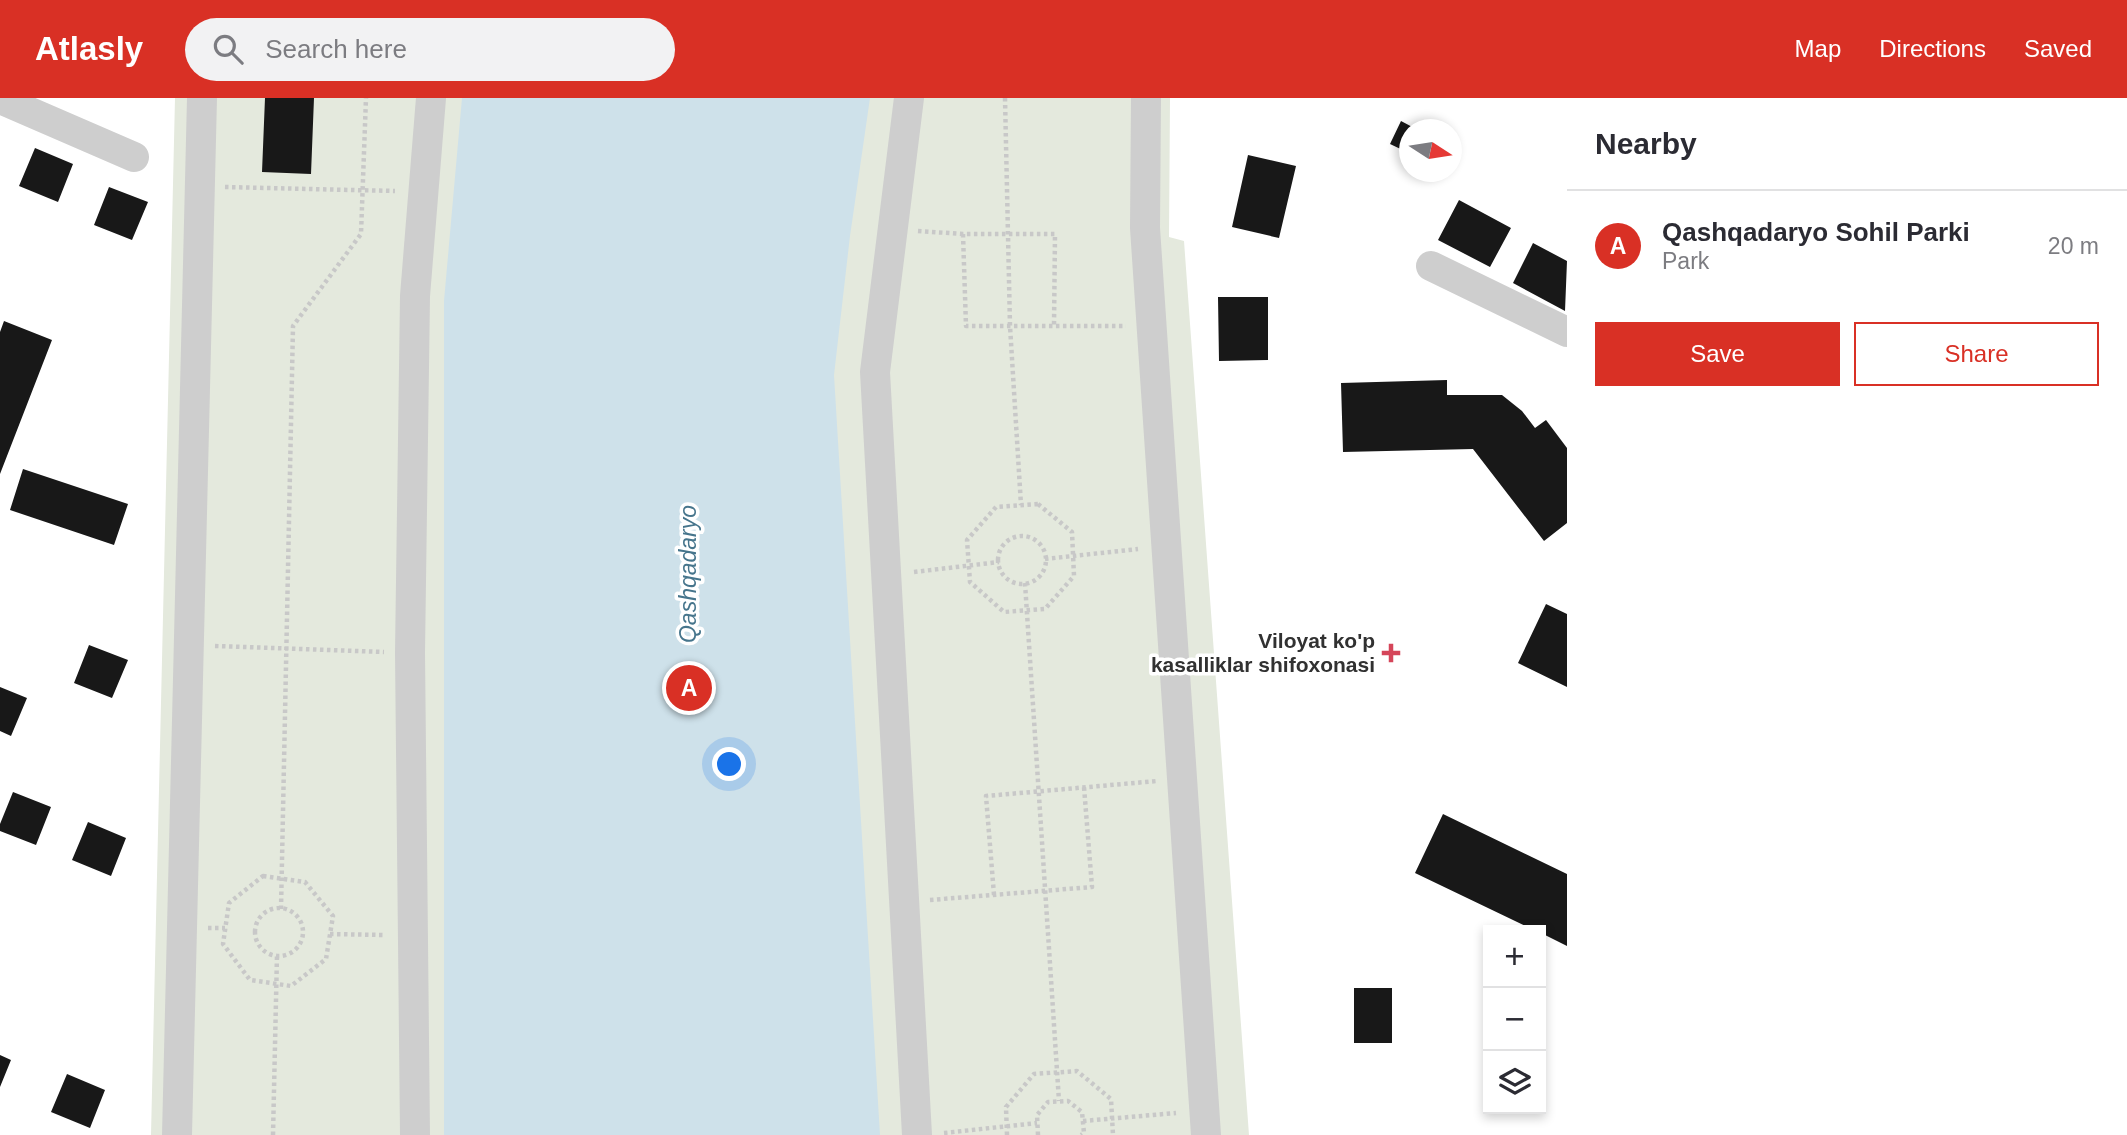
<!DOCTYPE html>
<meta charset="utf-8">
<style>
body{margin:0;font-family:Helvetica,sans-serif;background:#f2f2f3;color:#2b2b33}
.controls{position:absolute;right:21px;bottom:21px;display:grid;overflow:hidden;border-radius:0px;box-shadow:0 4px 10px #0003}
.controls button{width:63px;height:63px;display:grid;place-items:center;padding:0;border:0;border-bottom:2px solid #e1e1e2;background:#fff;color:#2b2b33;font:35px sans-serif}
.compass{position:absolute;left:1399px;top:21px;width:63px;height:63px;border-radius:50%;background:#fff;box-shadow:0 4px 10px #0003;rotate:102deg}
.you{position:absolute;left:730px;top:667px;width:24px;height:24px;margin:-18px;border:5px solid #fff;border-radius:50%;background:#1a73e8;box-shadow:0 0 0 10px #1a73e833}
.badge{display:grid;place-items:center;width:46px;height:46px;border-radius:50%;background:#d93025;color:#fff;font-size:23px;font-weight:700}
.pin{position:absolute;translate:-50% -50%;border:4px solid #fff;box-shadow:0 2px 7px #0006}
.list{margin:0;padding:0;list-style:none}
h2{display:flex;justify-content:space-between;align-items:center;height:91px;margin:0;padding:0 28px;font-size:30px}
h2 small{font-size:23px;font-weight:400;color:#7c7c81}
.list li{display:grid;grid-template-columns:46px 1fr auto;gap:21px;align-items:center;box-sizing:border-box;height:112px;padding:0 28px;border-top:2px solid #e1e1e2}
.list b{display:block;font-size:26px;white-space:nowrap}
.list p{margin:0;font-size:23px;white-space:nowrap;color:#7c7c81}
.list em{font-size:23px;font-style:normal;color:#7c7c81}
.actions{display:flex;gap:14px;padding:21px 28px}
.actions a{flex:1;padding:16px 0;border:2px solid #d93025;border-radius:0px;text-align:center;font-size:24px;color:#d93025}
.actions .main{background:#d93025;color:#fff}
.icon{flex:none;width:38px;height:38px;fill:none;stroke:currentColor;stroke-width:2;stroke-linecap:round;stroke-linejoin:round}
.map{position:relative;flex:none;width:1567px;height:1037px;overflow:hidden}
header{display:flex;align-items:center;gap:42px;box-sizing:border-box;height:98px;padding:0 35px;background:#d93025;color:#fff}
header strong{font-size:33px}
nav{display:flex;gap:38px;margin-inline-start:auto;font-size:24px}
.search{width:490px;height:63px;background:#f2f2f3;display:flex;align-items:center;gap:18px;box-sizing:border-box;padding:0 24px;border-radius:38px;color:#7c7c81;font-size:26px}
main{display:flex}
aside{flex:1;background:#fff}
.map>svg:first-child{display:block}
.green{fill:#e4e9dd}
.water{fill:#cee1ea}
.building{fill:#181818}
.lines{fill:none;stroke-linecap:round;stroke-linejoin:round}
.path{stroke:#c8c8c8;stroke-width:4.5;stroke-dasharray:3.5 3.5;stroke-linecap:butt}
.street{stroke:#cecece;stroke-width:30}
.poi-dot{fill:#d54559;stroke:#fff;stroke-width:2.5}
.labels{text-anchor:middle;stroke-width:7;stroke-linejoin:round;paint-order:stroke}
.poi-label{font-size:21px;font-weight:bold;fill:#313131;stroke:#fff;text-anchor:end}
.water-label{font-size:23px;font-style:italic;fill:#46758c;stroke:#fff}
</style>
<header>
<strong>Atlasly</strong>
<div class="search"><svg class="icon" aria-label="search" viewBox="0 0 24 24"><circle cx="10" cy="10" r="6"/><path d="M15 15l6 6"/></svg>Search here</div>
<nav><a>Map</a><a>Directions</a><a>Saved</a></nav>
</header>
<main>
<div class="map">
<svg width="1567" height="1037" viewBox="0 0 1567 1037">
<rect width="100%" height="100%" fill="#fff"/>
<!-- green -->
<path class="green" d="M175,0H1170L1169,139L1184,143L1249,1037H151Z"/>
<!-- water -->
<path class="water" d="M462,0H870L850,138L834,277L880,1037H444V203Z"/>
<!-- building -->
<path class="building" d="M265,0H314L311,76L262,74Z
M1401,23L1418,32H1409V55L1390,46Z
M35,50L73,66L58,104L19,88Z
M1248,57L1296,68L1279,140L1232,129Z
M109,89L148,104L132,142L94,127Z
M1459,102L1511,130L1490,169L1438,142Z
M1533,145L1567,163L1565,213L1513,185Z
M1218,199H1268V262L1219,263Z
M4,223L52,242L0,376V234Z
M1447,282V297H1502L1522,313L1535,330L1546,322L1567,350V425L1544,443L1473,351L1343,354L1341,285Z
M23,371L128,406L114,447L10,412Z
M1546,506L1567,516V589L1518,565Z
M89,547L128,562L112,600L74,585Z
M0,589L27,600L11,638L0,633Z
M13,694L51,709L36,747L0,733V726Z
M1443,716L1567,776V848L1541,835V832H1534L1415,775Z
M88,724L126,740L111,778L72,762Z
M1354,890H1392V945H1354Z
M0,957L11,962L0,989Z
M67,976L105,992L90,1030L51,1014Z"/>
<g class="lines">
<!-- path -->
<path class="path" d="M1005,0L1010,228L1021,407
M225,89L395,93
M918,133L963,136H1055L1054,228
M963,136L966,228H1126
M1038,406L1072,434L1074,478L1045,511L1004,514L970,484L967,442L996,409Z
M998 462a24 24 0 1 1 48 0a24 24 0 1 1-48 0Z
M1045,461L1138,451
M914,474L999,464
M1025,485L1059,1003
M215,548L384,554
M263,778L305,784L333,818L326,861L291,888L250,882L223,846L229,805Z
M994,797L986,698L1157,683
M930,802L1092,789L1084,689
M255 834a24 24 0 1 1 48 0a24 24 0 1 1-48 0Z
M281,811L293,228L361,136L366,0
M208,830H225
M330,836L385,837
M1083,1023L1176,1015
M944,1035L1037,1025
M273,1037L277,857
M1007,1037L1006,1009L1034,976L1077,973L1111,1001L1113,1037
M1038,1037L1037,1017L1048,1004L1068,1003L1082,1014L1084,1035L1081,1037"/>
<!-- street -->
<path class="street" d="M909,0L875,274L917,1037
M1146,0L1145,130L1206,1037
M0,1L134,59
M1431,168L1567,234
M177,1037L202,0
M415,1037L410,555L415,198L431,0"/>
</g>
<!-- markers -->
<path class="poi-dot" d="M1387.5 544.5h7v7h7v7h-7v7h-7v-7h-7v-7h7z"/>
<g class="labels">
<!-- poi labels -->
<g class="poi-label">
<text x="1375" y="550">Viloyat ko'p<tspan x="1375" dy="24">kasalliklar shifoxonasi</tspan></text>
</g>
<!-- water labels -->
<g class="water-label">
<text transform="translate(688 476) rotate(-90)" y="8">Qashqadaryo</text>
</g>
</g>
</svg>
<div class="controls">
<button>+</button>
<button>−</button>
<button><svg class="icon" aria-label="layers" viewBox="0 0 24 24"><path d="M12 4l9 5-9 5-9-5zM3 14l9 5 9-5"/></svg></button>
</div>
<svg class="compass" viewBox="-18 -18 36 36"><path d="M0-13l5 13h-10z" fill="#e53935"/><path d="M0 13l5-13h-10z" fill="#7c7c81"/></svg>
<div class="you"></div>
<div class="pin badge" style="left:689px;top:590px">A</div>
</div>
<aside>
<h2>Nearby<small></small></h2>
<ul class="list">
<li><span class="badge">A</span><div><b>Qashqadaryo Sohil Parki</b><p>Park</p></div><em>20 m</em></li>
</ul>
<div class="actions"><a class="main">Save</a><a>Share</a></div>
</aside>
</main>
